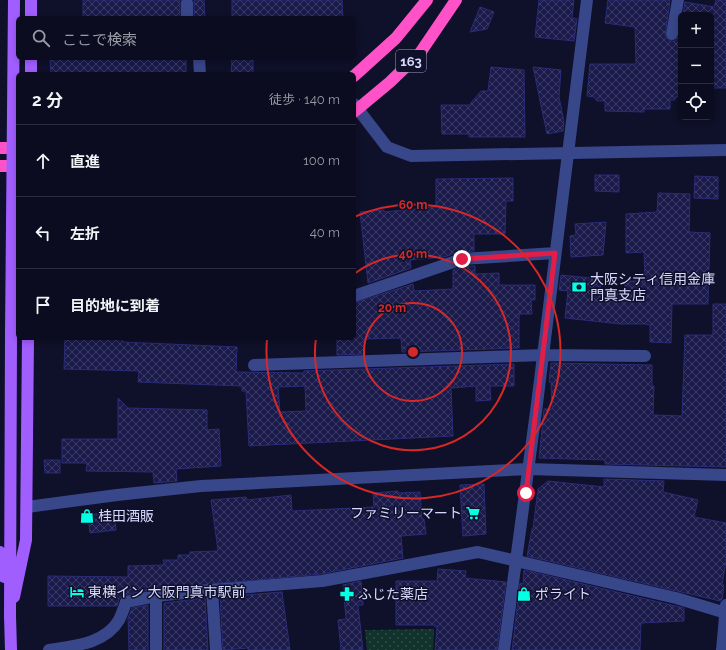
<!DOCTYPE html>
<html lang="ja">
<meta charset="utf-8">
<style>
body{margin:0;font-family:Raleway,"Noto Sans JP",sans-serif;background:#191a2c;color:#f1f3f6}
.controls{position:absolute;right:12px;top:12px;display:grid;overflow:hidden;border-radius:6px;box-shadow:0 2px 6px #0003}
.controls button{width:36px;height:36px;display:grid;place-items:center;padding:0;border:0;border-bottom:1px solid #2b2c3d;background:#0b0c1f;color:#f1f3f6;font:20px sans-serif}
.stop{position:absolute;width:12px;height:12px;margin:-9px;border:3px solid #e11d48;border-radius:50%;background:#fff}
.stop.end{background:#e11d48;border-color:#fff;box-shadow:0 1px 4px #0008}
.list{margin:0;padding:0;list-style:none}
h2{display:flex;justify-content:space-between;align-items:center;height:52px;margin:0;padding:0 16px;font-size:17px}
h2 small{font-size:13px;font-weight:400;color:#9a9ba4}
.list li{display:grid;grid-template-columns:26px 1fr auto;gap:12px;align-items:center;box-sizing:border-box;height:72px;padding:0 16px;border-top:1px solid #2b2c3d}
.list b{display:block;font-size:15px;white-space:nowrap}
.list em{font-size:13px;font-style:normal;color:#9a9ba4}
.icon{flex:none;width:22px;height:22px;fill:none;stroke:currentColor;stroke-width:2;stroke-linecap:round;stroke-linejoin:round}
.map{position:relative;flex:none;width:726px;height:650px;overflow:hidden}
.search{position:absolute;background:#0b0c1f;box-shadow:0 2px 6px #0003;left:16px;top:16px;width:340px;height:44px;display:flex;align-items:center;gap:10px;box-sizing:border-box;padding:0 14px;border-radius:6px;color:#9a9ba4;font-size:15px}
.panel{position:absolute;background:#0b0c1f;box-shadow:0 2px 6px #0003;left:16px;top:72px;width:340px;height:268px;border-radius:6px}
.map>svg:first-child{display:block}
.park{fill:url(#park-dots)}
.building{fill:url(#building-cross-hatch);stroke:#2b2c78;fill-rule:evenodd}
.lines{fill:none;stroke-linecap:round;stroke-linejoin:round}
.minor{stroke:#38468a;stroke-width:12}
.major{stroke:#a15eff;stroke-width:12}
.highway{stroke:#ff52c8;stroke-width:12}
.major-bridge{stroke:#a15eff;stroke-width:12}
.route{stroke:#e11d48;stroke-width:5}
.ring{fill:none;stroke:#d62828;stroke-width:2}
.labels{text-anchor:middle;stroke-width:3;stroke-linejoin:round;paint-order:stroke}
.shield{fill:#0f1029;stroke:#9b9dbf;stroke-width:1}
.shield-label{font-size:13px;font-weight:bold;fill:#d7daff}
.poi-label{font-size:14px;fill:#d7daff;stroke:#0f1029;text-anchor:start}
.centre{fill:#d62828;stroke:#0f1029;stroke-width:2}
.ring-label{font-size:12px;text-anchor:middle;font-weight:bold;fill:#d62828;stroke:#0f1029;stroke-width:3;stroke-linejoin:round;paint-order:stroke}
</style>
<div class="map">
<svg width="726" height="650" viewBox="0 0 726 650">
<defs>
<pattern id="park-dots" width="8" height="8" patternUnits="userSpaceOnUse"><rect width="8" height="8" fill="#12332b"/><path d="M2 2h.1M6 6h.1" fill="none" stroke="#34504b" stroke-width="1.8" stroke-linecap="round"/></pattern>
<pattern id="building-cross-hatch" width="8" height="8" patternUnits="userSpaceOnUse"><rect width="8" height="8" fill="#1a1a4b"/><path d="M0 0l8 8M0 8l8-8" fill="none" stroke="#3b3b66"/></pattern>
</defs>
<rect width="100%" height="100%" fill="#0f1029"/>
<!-- park -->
<path class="park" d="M434,629L433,650H367L365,630Z"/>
<!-- building -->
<path class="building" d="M83,0H180V18H83Z
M194,0H204L205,18H194Z
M232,0H342L343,18H232Z
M539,0H574L572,18L577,19L574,41L535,37Z
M608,0H670L665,36L671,41H675L679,36L681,72V94H678V97H675V100H670V109H644V112L605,111V101H597L594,97L587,96L590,64H636L635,27L605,23Z
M716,0H726V88H711V68H713L711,15H683L685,2L714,7Z
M480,7L494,12L487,29L470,32Z
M50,58H186V74H163V72L51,74Z
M232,58H253V74H231Z
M491,67L524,70L525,137H469V134H442L441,105H469L481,91H488Z
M533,67L561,70L559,97L564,122L563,131L547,134Z
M595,175H619V192L595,191Z
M695,176L718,177V199L694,198Z
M513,178V201H506L505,234H474V251L460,252L444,257L410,260L411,268L368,283L360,212L384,210V212L436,207V179Z
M658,193L690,194L689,232L710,233L708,304H672L671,343L650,342V325L645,324H621L565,318L568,291L559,290L561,275L601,279L600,290L625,293V281H645L644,252L626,253V214L657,212Z
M606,222L603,255L571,257L570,236L576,235L575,224Z
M463,266H475V274L499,273V285H535V300H531L532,314H519V348L402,352L401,338L364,339V354L337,355V338H354V303L413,284L414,291L453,289V270Z
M713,304H726V467L605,464V460L539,458L544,409H552L551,382H549L551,363L652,365V386H654L653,415L682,416L685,335H713Z
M65,338H123V342L237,347L236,372L304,373V371L514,364V386H490L491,400L476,401V386L451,388L453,436L249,446L246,391H242V386L138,382L139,371L64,369ZM305,386L306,411L280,412L278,387Z
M118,398L128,408L207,410V430L219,429L221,466L176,469L177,481L154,483L153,472L86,471L87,463H62V439H118Z
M44,460H60V473H45Z
M604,479L664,481L663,492L698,500L694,517L726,523V561L722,585H724L722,599L720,601L527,556L532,529H533L538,489L548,481L604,487Z
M484,484L486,534L463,536L460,485Z
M398,491V493L420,492L422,519H424L426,534L401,536L403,558L321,574L155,589L124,595L119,599L117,606H48V576L128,577V566L164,565L163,560H178V555H190V552L218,551L211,500L246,497L247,500L291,495L292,511L374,507L373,493Z
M114,512L116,530L90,533L88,515Z
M438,569L466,571L465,578L506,582L497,650H435L437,627H435V625H396V581H437Z
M524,570L684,608V621L641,623L640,650H512L520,583L523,584Z
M361,581L363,605H358L363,650H341L338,620L346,619L343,585Z
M282,592L290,650H248V648L223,650L220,597Z
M205,598L208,650H164V603Z
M148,605V650H129L128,618L132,608Z"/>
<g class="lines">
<!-- minor -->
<path class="minor" d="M187,18V3
M672,34L678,0
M199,58L200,74
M354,104L387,147L411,156L726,150
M354,296L462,259L555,253
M254,365L543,355L645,356
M27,507L117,495L201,486L528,469L726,475
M212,590L216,650
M156,596V650
M49,650C73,646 105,644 119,620C122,614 124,608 126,602L156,596L212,590L322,581L478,552L676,598L726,613
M504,650L537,404L587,0
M722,650L726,605"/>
<!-- major -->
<path class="major" d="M31,18V0
M31,58V74
M11,335L10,616L11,650
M0,552L4,577
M14,597L26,540L28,338"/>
<!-- highway -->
<path class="highway" d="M354,76L396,38L427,0
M354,112L390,82L420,53L456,0
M0,148H18
M0,166H18"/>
<!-- major-bridge -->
<path class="major-bridge" d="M11,335L14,0"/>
</g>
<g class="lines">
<!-- route -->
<path class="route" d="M462,259L555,253L526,493"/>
</g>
<!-- distance rings -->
<g class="ring">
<circle cx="413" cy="352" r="49"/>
<path d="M354 274A98 98 0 1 1 316 338"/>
<path d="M354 217A147 147 0 1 1 267 339"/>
</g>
<!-- icons -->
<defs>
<symbol id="bank-bare" viewBox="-9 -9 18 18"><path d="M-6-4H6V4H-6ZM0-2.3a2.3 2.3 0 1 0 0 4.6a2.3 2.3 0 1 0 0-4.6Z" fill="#03ffe4" stroke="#0f1029" stroke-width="2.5" paint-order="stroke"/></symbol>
<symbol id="supermarket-bare" viewBox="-9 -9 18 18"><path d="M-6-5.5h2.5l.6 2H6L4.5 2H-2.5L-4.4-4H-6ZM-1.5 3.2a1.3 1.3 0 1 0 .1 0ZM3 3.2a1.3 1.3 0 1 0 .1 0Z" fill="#03ffe4" stroke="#0f1029" stroke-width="2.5" paint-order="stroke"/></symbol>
<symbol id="shop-bare" viewBox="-9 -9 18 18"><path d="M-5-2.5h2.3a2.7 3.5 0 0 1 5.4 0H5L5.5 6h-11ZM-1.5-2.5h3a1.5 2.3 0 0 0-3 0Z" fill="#03ffe4" stroke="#0f1029" stroke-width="2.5" paint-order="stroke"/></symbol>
<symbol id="hotel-bare" viewBox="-9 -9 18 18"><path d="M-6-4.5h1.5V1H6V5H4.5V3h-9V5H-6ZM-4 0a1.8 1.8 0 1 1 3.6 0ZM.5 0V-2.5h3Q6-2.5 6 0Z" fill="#03ffe4" stroke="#0f1029" stroke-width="2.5" paint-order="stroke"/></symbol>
<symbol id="pharmacy-bare" viewBox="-9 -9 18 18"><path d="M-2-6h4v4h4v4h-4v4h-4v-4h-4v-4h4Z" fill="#03ffe4" stroke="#0f1029" stroke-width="2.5" paint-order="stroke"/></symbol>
</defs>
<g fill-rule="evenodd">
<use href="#bank-bare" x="569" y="277" width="20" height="20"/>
<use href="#supermarket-bare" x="463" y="503" width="20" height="20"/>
<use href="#shop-bare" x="77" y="506" width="20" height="20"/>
<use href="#hotel-bare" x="67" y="582" width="20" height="20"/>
<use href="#pharmacy-bare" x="337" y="584" width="20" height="20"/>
<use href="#shop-bare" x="514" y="584" width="20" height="20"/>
</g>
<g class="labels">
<!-- shield labels -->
<rect class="shield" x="396" y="50" width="30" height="22" rx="3"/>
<g class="shield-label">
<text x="411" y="66">163</text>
</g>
<!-- poi labels -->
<g class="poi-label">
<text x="590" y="284">大阪シティ信用金庫<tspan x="590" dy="16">門真支店</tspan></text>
<text x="462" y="518" text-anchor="end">ファミリーマート</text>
<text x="98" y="521">桂田酒販</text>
<text x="88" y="597">東横イン 大阪門真市駅前</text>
<text x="358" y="599">ふじた薬店</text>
<text x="535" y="599">ポライト</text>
</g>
</g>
<circle cx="413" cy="352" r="6" class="centre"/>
<g class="ring-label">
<text x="413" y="209">60 m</text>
<text x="413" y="258">40 m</text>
<text x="392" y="312">20 m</text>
</g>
</svg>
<div class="controls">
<button>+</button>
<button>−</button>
<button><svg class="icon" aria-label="locate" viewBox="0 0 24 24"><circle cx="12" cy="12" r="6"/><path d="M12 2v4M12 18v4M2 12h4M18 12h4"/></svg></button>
</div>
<div class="stop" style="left:526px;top:493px"></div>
<div class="stop end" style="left:462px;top:259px"></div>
<div class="search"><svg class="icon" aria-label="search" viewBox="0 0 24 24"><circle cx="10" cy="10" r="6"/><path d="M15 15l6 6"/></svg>ここで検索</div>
<section class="panel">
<h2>2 分<small>徒歩 · 140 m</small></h2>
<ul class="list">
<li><svg class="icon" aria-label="ahead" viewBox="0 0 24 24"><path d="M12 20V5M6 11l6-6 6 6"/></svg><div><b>直進</b></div><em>100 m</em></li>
<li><svg class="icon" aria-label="left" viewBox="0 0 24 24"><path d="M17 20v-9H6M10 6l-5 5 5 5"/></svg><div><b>左折</b></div><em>40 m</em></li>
<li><svg class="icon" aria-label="arrive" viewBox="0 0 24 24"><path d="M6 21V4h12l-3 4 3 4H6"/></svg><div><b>目的地に到着</b></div></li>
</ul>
</section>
</div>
